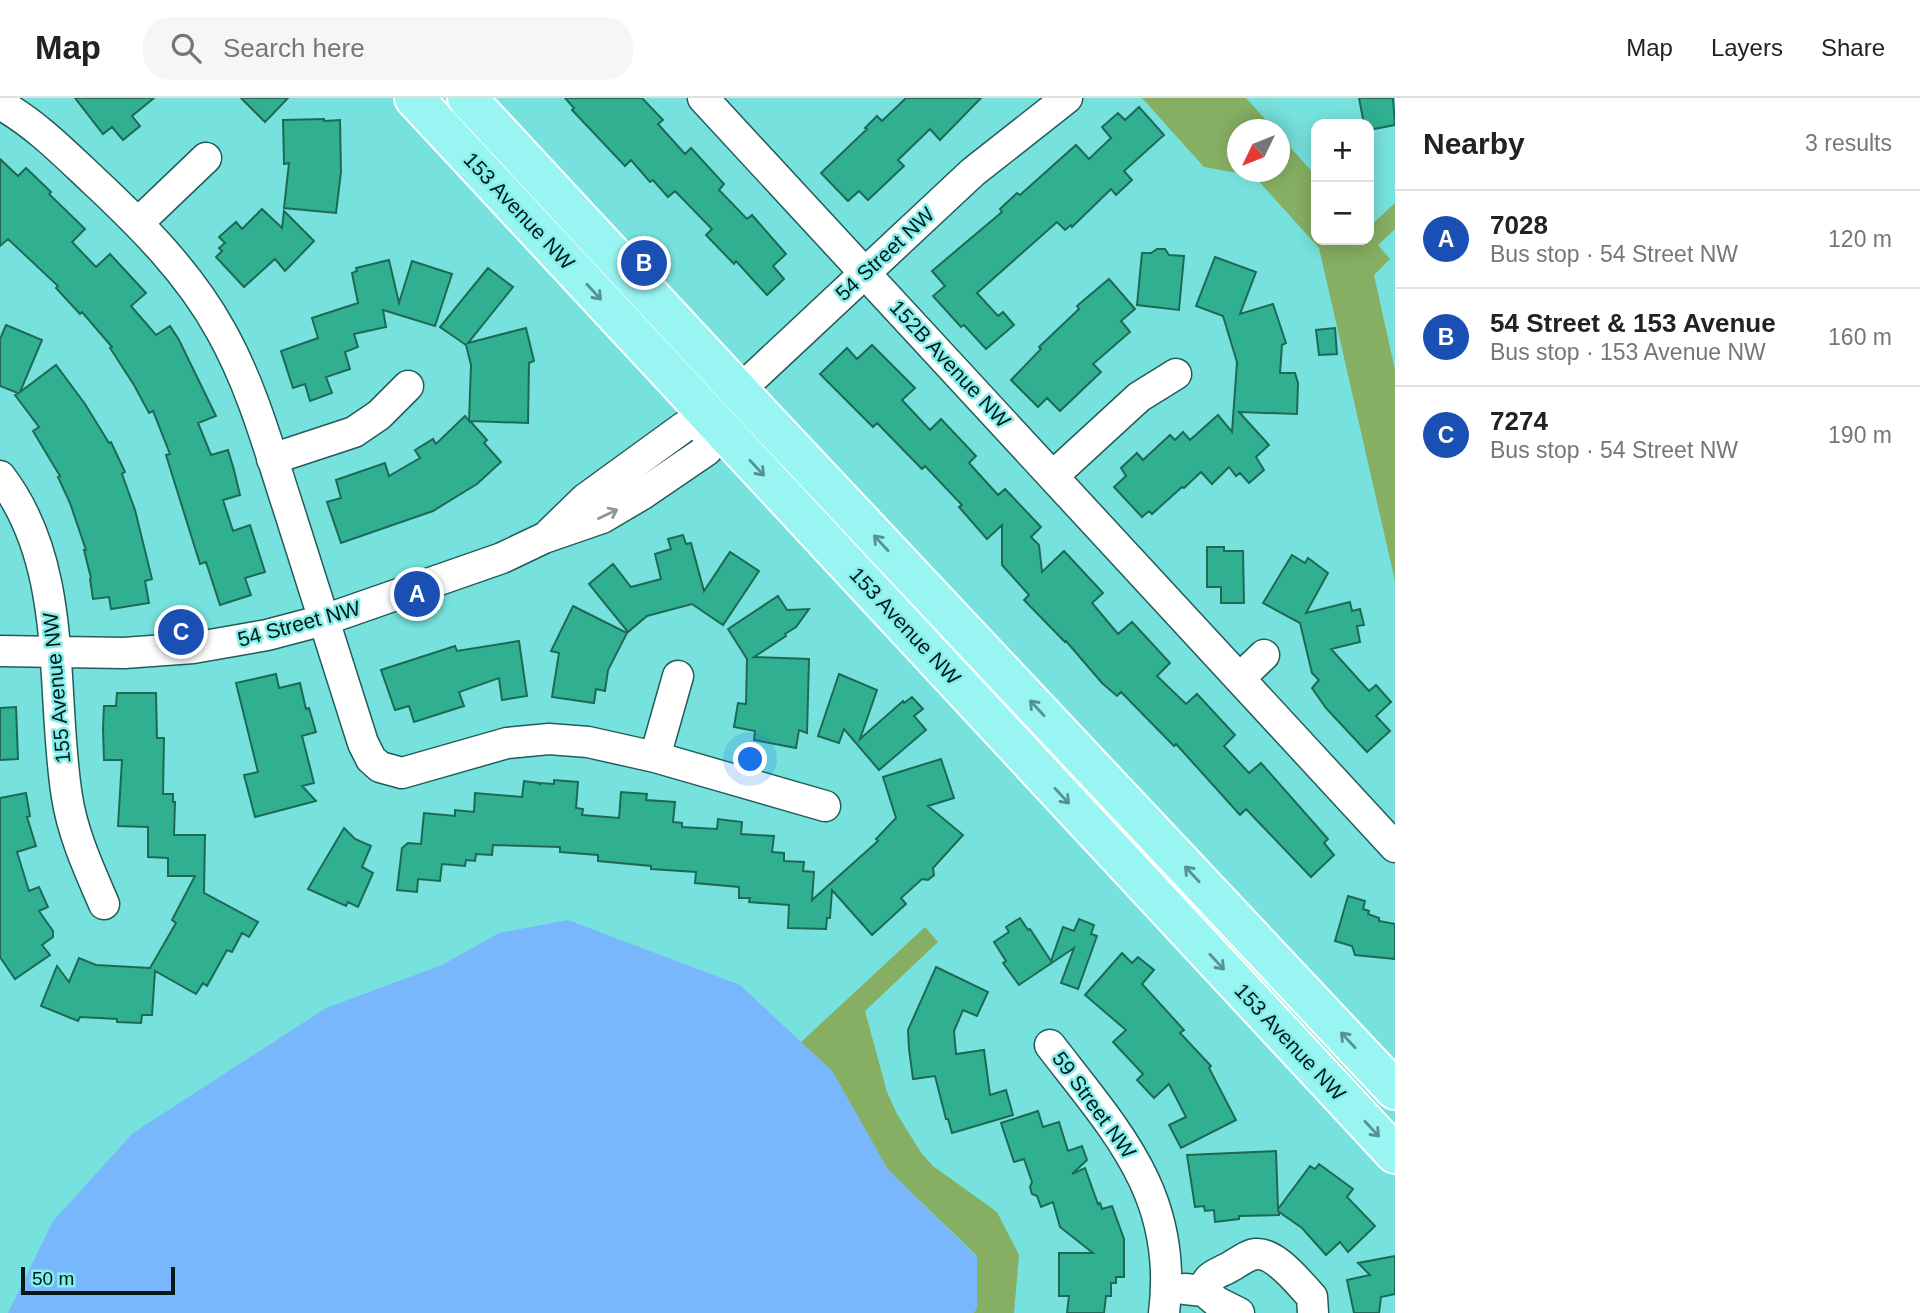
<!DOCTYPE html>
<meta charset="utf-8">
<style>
body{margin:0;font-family:Helvetica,sans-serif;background:#f6f6f6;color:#222}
.controls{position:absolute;right:21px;top:21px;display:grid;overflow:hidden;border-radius:14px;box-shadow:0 4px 18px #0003}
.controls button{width:63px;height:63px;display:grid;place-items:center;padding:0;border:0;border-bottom:2px solid #e0e0e0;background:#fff;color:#222;font:35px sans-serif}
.compass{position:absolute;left:1227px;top:21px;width:63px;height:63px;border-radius:50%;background:#fff;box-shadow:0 4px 18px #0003;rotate:227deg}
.scale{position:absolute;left:21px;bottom:18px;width:154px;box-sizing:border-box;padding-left:7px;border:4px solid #021918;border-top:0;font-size:19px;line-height:24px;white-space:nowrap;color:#021918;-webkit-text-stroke:5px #84efea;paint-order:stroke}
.you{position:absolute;left:751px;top:662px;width:24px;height:24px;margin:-18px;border:5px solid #fff;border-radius:50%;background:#1a73e8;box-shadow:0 0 0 10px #1a73e833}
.badge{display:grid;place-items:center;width:46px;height:46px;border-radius:50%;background:#1a73e8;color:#fff;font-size:23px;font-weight:700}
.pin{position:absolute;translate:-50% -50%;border:4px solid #fff;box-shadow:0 2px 7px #0006}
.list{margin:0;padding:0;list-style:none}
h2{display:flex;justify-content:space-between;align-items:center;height:91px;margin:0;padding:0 28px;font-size:30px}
h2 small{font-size:23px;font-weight:400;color:#767676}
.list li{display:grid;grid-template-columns:46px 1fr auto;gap:21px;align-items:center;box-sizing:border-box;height:98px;padding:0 28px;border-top:2px solid #e0e0e0}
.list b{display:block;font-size:26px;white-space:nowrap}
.list p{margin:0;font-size:23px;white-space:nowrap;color:#767676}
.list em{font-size:23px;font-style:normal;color:#767676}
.icon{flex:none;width:38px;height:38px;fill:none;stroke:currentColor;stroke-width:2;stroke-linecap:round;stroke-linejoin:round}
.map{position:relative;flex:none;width:1395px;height:1215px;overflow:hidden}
header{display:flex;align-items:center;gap:42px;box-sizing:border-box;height:98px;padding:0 35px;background:#fff;border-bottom:2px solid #e0e0e0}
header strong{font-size:33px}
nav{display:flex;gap:38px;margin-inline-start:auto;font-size:24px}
.search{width:490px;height:63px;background:#f6f6f6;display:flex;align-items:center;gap:18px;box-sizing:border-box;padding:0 24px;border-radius:28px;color:#767676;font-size:26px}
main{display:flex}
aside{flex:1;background:#fff}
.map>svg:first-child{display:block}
.green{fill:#86af63}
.water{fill:#79b7fc}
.building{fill:#30b090;stroke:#1e6956;stroke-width:2}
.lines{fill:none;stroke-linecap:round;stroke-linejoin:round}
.minor-casing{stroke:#225c5a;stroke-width:33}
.major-casing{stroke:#fff;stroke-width:42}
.minor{stroke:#fff;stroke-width:30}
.major{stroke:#99f5f2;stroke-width:38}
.oneway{stroke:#559290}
.oneway2{stroke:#8d9897}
.labels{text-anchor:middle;stroke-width:5;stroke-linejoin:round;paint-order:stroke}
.street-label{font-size:21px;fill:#021918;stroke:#84efea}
</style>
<header>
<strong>Map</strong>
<div class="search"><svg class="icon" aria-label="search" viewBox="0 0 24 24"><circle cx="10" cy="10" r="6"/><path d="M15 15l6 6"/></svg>Search here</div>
<nav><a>Map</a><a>Layers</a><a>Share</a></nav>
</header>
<main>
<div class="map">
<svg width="1395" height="1215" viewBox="0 0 1395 1215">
<rect width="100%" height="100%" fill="#77e2dd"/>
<!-- green -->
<path class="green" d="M1142,0H1246L1274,31L1238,32V74H1280V38L1316,78V142H1369V129L1395,105V131L1378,147L1390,161L1374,177L1395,272V483L1319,150L1254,78L1204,69Z
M925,829L938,844L865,913L887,994L897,1016L922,1056L933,1068L997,1114L1019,1157L1014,1215H973L977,1210V1158L888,1072L832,973L801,944Z"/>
<!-- water -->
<path class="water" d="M568,822L740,887L832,973L888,1072L977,1159V1210L973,1215H8L53,1123L133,1035L326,910L442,867L499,835Z"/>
<!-- building -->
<path class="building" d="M75,0H154L132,18L140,28L123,42L112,29L103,36Z
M241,0H288L265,24Z
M565,0H642L663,22L658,26L685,56L691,50L724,86L719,92L747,121L752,117L786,156L773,168L784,181L767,197L736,163L734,166L706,137L712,131L675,93L668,99L653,82L650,84L631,62L625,68L572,12L574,10Z
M906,0H981L940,42L930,31L898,62L904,68L868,102L859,93L848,103L821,75L867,31L865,30L877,18L882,23Z
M1359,0H1393L1395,27L1369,32V26H1364Z
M1139,9L1164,37L1124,73L1132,82L1116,97L1111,91L1072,129L1071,127L1065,132L1057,124L977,195L998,218L1003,214L1014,227L986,251L964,227L961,229L933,198L945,188L932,173L1002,114L1000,111L1017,95L1020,97L1076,47L1089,61L1111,40L1102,29L1118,15L1125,22Z
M324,21V23L340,22L341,74L336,115L284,110L289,65L284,66L283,22Z
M0,61L18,78L26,70L51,94L49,96L85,131L72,144L96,169L110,156L146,195L131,208L156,237L170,228L179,242L216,318L198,325L211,357L228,352L234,372L240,397L223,402L233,433L250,427L265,474L245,480L251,497L220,507L206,464L200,466L166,357L170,356L153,313L149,315L134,287L110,250L112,249L82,214L80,216L56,190L58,188L8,141L0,148Z
M262,111L282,130L284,113L314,143L285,173L275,161L244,189L216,159L222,153L219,150L225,145L219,139L236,124L242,131Z
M1157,151H1165L1169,157L1184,158L1179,212L1137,207L1142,155H1151Z
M1215,159L1256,174L1240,216L1273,206L1286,245L1282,247L1280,275H1295L1298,285L1297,316L1239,314L1269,347L1256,359L1264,372L1249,385L1240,375L1236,378L1229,369L1212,386L1201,374L1184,390L1182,389L1152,416L1149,413L1142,419L1114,389L1126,378L1121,370L1137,355L1143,362L1170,337L1175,342L1183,334L1190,342L1218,317L1232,334L1237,264L1223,218L1196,208Z
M389,162L399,205L412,163L452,176L435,228L383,212L386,229L354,236L358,249L345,254L350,271L326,279L332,295L310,303L305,286L293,290L281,253L318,240L312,220L358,205L352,175L357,173L356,170Z
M488,170L513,189L468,245L526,230L534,263L529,265L528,325L470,323L487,342L484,345L501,364L477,386L433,413L341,445L327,404L341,400L336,382L385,365L389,378L420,360L415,352L433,341L436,346L465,318L469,323L471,267L466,247L440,229Z
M1109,181L1135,211L1121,223L1130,234L1093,266L1101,274L1060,313L1047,300L1038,309L1011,282L1041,251L1039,249L1079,211L1077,208Z
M6,227L42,242L20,294L56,267L85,306L109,345L111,344L125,374L122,376L135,412L152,481L145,483L149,505L111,511L109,499L93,501L90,481L91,480L84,452H86L70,405L58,379L60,378L33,333L39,329L15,297L18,295L0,288V241Z
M1335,230L1337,256L1319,257L1316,232Z
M872,247L915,290L902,302L930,332L941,321L976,358L969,365L998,397L1005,391L1041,429L1031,439L1039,447L1042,474L1064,453L1103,495L1092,505L1118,536L1132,524L1170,565L1157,578L1186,606L1197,596L1235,637L1224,648L1249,675L1261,665L1328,741L1324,745L1334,757L1311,779L1246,711L1240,717L1176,646L1174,648L1121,594L1117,598L1102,585L1066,543L1065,544L1024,502L1029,497L1002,467V427L987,441L959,409L962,407L925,368L922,371L877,325L873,329L820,276L847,250L857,261Z
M683,437L686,446L691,445L704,493L730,454L759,473L723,527L692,506L647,518L628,534L589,486L613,466L631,489L661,481L655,456L671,451L668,441Z
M1207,449H1224V453H1243L1244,505H1221V489H1207Z
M1292,457L1305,465L1308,460L1328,475L1306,515L1350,504L1352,513L1360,511L1364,527L1357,528L1360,544L1331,551L1369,593L1376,587L1391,604L1376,618L1390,633L1367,654L1326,610L1312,590L1319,582L1312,575L1300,525L1263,505Z
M778,498L787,512L809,511L796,529L785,536L786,538L754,559L809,561L807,635L799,632L796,650L754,642L755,633L734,629L738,605L746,606L747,561L728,531Z
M573,508L627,535L608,572L605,593L596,591L594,605L552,599L559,555L551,553Z
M519,543L527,598L502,602L499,580L459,594L464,608L414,624L409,608L395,612L381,572L455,548L457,553Z
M276,576L279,590L300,585L306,611L309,610L316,634L302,638L314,685L302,688L316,703L255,719L244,677L258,674L236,585Z
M839,576L877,592L860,641L903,603L904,605L912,599L923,611L914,618L926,632L879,672L844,631L839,645L818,638Z
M117,595H156L157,640H164L163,696H173V704H175L174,737H205L204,795L258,824L249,839L242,835L232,854L227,852L207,888L203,885L196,896L155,873L152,917H142L141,925L117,924V921L80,919L78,923L41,908L57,868L69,884L79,860L96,867L150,870L176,825L172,822L195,778H168V760L148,759V729L118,728L122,662H104L103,631L104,608H116Z
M16,609L18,661L0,662V610Z
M941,661L954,700L928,708L963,737L933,770L934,777L928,782L922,781L901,800L906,806L872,837L832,792L830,820H827L826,831L788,830L789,807L749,804L750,800H739V789L695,785L696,774L651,771V768L598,763V757L560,754V749L493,747L492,757L476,756L475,763L466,762L465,768L442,766L440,783L418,781L417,794L397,792L402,750L408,745L421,746L424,715L455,718V712L474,714L475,695L522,699L524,683L539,685L540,687V685L554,686V682L578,684L576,710L583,711L582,717L619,720L621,694L647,696L646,702L675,704L673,724L682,725V729L717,731L718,721L742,724L741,736L774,738L772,754L784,755V763L804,764L803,773L814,774L812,802L878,743L876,741L896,720L883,679Z
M26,695L30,718L27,719L36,748L17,754L29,793L39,789L48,809L39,813L53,833V839L42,847L50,857L15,881L0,859V700Z
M344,730L355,741L371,748L362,769L373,775L358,809L348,804L346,808L308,791Z
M1348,798L1365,803L1363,811L1369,813L1368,816L1379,820V823L1395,826V861L1355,857L1352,848L1335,843Z
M1020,820L1028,832L1030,831L1051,863L1063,829L1074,833L1079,821L1094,827L1091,836L1097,838L1078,891L1061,885L1074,850L1019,887L1003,865L1006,863L994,844L1009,834L1006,829Z
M1122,855L1132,865L1138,859L1154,872L1142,886L1184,932L1180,935L1211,968L1209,970L1236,1022L1181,1050L1169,1027L1186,1019L1169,986L1154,1000L1137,982L1143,976L1113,944L1126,932L1085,897Z
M936,869L988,894L977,918L963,912L954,933L956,956L984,952L990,997L1006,992L1013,1017L952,1035L948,1021H946L935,978L913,981L909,951L908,932Z
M1038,1013L1043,1029L1059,1024L1068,1053L1082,1048L1087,1062L1072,1076L1085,1070L1098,1106L1100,1105L1102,1111L1112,1108L1124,1141V1179H1116V1185H1111V1198H1106L1104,1215H1067L1069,1198H1059V1155H1093L1060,1129L1053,1104L1041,1109L1037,1098L1032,1096L1030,1089L1032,1084L1024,1061L1014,1064L1001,1025Z
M1276,1053L1278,1111L1310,1068L1315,1071L1319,1066L1353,1091L1347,1099L1375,1128L1348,1154L1340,1144L1326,1157L1302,1130L1279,1114V1117L1239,1118V1121L1215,1124L1214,1112L1205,1113L1204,1108L1195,1109L1187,1057Z
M1395,1158V1196L1381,1199L1379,1215H1354L1347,1182L1370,1177L1358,1165Z"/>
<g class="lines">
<defs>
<path id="minor" d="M703,0L1395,749
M0,6C36,26 64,55 94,83C142,128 189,175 221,233C252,288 269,351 289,412C314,489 338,567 363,645L371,661L380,669L402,675L507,645L549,641L588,644L655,659L825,708
M138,125L206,60
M272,361L354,334L379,317L408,288
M0,378C70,469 50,592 67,699C73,737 89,771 104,806
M1053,378L1139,299L1176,276
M550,435L585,401L684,329L711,319L973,74L1067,0
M0,553L124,555L193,550L267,537L324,522L502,460L544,440L602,420L641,397L707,352L711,319
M1240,580L1264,557
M655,659L678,578
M1050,947C1116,1033 1179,1097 1164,1215
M1185,1191L1204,1193L1217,1204L1239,1215
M1204,1193C1206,1179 1214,1177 1226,1171C1235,1167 1246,1157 1256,1156C1275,1154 1300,1186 1312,1199L1313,1215"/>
<path id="major" d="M414,0L1395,1056
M467,0L762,318L1395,992"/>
</defs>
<!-- minor casing -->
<use href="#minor" class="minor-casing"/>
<!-- major casing -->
<use href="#major" class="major-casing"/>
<!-- minor -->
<use href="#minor" class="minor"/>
<!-- major -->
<use href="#major" class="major"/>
</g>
<!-- one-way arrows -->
<defs><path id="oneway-shaft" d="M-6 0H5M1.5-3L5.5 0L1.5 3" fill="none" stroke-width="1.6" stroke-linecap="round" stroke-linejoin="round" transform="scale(1.75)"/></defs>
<g class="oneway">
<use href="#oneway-shaft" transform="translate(594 194) rotate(47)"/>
<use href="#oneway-shaft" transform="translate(757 370) rotate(47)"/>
<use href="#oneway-shaft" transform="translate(881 445) rotate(-133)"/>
<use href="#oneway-shaft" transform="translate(1037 610) rotate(-133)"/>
<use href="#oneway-shaft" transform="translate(1062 698) rotate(47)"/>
<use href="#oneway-shaft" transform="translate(1192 776) rotate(-133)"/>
<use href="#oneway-shaft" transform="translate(1217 864) rotate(47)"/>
<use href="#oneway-shaft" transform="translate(1348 942) rotate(-133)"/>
<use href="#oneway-shaft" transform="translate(1372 1031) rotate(47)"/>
</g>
<use class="oneway2" href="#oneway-shaft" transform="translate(608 416) rotate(-26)"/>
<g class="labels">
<!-- street labels -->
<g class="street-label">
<text transform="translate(519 113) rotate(47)" y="7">153 Avenue NW</text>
<text transform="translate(885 156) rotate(-43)" y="7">54 Street NW</text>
<text transform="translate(950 266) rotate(47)" y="7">152B Avenue NW</text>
<text transform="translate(299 526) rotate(-15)" y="7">54 Street NW</text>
<text transform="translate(905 528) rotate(47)" y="7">153 Avenue NW</text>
<text transform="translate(57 590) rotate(-95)" y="7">155 Avenue NW</text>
<text transform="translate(1290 944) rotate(47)" y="7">153 Avenue NW</text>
<text transform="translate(1094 1007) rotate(54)" y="7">59 Street NW</text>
</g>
</g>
</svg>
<div class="controls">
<button>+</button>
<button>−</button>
</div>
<svg class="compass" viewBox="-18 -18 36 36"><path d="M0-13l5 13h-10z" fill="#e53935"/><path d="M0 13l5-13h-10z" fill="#767676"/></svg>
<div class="scale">50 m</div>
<div class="you"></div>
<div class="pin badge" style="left:417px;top:496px;background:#1a4fb4">A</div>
<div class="pin badge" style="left:644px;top:165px;background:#1a4fb4">B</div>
<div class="pin badge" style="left:181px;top:534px;background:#1a4fb4">C</div>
</div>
<aside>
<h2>Nearby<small>3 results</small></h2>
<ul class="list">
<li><span class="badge" style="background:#1a4fb4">A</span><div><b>7028</b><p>Bus stop · 54 Street NW</p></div><em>120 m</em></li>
<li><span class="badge" style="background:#1a4fb4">B</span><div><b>54 Street &amp; 153 Avenue</b><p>Bus stop · 153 Avenue NW</p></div><em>160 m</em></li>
<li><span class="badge" style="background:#1a4fb4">C</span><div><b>7274</b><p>Bus stop · 54 Street NW</p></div><em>190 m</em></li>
</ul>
</aside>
</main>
